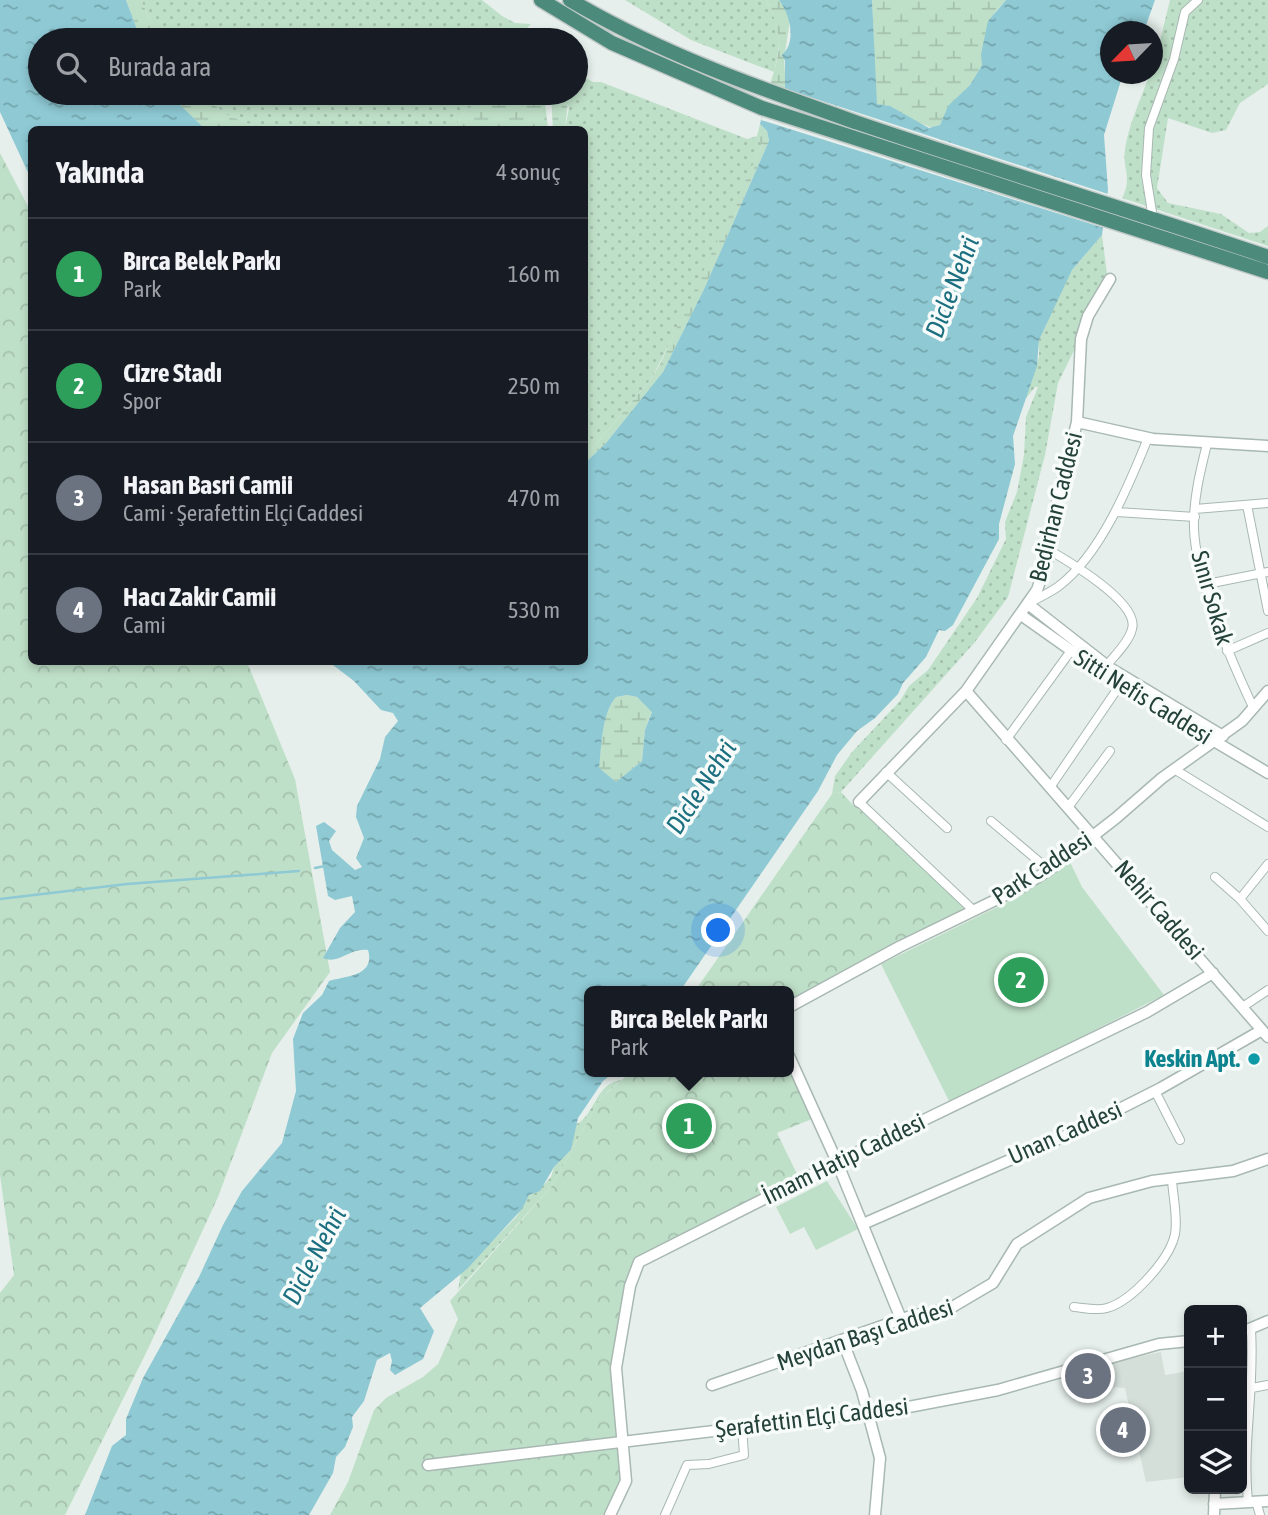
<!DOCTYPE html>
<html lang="tr">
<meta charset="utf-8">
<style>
body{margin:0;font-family:"Asap Condensed",sans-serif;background:#242831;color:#f1f3f6}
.controls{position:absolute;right:21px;bottom:21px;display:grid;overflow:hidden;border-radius:10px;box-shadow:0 4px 10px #0003}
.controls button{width:63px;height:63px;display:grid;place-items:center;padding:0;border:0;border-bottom:2px solid #363941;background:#171b24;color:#f1f3f6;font:35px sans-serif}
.compass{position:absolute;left:1100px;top:21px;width:63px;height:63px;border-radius:50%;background:#171b24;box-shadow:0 4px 10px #0003;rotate:245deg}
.you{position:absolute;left:719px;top:931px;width:24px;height:24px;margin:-18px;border:5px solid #fff;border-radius:50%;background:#1a73e8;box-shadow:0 0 0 10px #1a73e833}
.badge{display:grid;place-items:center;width:46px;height:46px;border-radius:50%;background:#2563eb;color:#fff;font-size:23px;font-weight:700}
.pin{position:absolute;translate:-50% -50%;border:4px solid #fff;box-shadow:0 2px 7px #0006}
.popup{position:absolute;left:584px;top:986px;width:210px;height:91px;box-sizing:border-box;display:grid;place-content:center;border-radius:10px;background:#171b24;filter:drop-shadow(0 2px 5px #0005);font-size:23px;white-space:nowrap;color:#9ea1a6}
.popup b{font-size:26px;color:#f1f3f6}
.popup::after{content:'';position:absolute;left:50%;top:100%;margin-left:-14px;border:14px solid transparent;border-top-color:#171b24}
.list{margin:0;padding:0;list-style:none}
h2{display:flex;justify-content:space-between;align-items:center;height:91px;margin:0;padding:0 28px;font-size:30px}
h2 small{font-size:23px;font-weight:400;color:#9ea1a6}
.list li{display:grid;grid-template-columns:46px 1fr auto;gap:21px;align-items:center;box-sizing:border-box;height:112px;padding:0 28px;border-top:2px solid #363941}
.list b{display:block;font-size:26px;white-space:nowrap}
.list p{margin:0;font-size:23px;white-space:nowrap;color:#9ea1a6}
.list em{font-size:23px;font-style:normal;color:#9ea1a6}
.icon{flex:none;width:38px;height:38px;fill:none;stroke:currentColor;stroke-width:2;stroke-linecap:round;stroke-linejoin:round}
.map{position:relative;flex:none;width:1268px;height:1515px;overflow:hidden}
.search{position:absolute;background:#171b24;box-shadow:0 4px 10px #0003;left:28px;top:28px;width:560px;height:77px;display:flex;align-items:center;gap:18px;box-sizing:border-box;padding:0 24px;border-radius:38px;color:#9ea1a6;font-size:26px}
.panel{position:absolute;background:#171b24;box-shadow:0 4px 10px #0003;left:28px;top:126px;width:560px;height:539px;border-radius:10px}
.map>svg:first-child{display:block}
.built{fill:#d4dfda}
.grass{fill:url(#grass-dots)}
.wetland{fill:url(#wetland-marsh)}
.park{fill:url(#park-crowns)}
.garden{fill:#bfe0c8}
.water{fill:url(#water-ripples);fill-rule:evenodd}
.pier{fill:#e6efeb}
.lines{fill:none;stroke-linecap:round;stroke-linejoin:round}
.stream{stroke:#8ec9d4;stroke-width:2.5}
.minor-casing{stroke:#a8b8b2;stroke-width:10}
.tertiary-casing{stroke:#a8b8b2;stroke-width:13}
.trunk-casing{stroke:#c2cac8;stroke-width:17}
.minor{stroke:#fff;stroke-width:8}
.tertiary{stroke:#fff;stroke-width:10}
.trunk{stroke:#4c8a7c;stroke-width:14}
.culture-dot{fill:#0f9aa8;stroke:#f7fbf9;stroke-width:2.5}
.labels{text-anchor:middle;stroke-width:7;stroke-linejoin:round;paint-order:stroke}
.street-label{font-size:24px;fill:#24423a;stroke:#f7fbf9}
.culture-label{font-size:24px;font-weight:bold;fill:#0d838f;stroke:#f7fbf9;text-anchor:end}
.water-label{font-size:26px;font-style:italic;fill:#1c6f80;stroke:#f7fbf9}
</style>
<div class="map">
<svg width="1268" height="1515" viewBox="0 0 1268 1515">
<defs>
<pattern id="grass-dots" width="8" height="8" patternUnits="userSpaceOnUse" patternTransform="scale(1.75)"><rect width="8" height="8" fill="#bfe0c8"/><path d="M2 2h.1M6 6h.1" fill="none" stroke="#a4c1ad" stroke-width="1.8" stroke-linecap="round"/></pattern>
<pattern id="wetland-marsh" width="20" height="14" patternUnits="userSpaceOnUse" patternTransform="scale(1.75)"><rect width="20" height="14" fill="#bfe0c8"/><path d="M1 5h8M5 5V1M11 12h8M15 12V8" fill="none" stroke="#a4c1ad"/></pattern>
<pattern id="park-crowns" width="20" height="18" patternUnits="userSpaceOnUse" patternTransform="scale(1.75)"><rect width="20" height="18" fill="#bfe0c8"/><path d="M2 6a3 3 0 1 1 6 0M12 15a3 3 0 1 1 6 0" fill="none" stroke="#a4c1ad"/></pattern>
<pattern id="water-ripples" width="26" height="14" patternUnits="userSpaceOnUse" patternTransform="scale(1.75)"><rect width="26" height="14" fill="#8ec9d4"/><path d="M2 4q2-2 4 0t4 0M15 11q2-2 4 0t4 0" fill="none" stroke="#74a5ad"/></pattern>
</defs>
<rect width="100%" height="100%" fill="#e6efeb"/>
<!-- built -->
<path class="built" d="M1161,1352L1165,1375L1189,1371V1477L1146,1482L1125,1388L1110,1387L1104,1363Z"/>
<!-- grass -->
<path class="grass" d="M141,0H482L502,16L504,40H159Z
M625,0H766C781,30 782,39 774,72L691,40Z
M1170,0H1268V84L1240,103L1226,130L1212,133L1168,118L1157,188L1168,203L1221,214L1249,233L1260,232L1268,226V246L1122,198C1133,177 1122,170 1125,149C1129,124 1141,98 1150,74H1152Z
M576,72L593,82H601L747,139L757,136L762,145L698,287L652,378L585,457L584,130L565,129L569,108L562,93H576Z
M199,93H476L453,130L262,129L227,115Z
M1102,235L1108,282L1058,383L1045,455L1008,597L975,642L841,792L832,794L835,776L852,752L900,701L909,686L928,670L977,598L1006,539L1005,522L1017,492L1024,455L1026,417L1038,387H1035L1023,402L1039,357V340L1062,287L1072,270Z
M621,1080L600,1099L551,1187L458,1290L461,1273L517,1216L529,1195L537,1192L551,1177L554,1167L571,1150L575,1125C596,1115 595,1083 621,1080Z"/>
<!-- wetland -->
<path class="wetland" d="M126,0H141L159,40H141Z
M766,0H779L787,9L790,20L784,59L786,89L770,84C782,48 783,34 766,0Z
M872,0H1006L995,12L986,32L982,65L970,85L948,107L940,125L933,128L906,118L890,106L876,104Z
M502,16L515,23L531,24L527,28L533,40H503Z
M174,93H199L227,115L262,129H205L179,105Z
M476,93H544L548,129L453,130Z
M551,93H562L568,101L565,129H553Z
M760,124L767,131L769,141L705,287L663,372L606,443L585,463V457L652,378L660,364L762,145L757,136Z
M627,695L637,697L652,711L645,730L642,761L616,782L598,768C603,745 600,716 616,697Z"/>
<!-- park -->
<path class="park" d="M0,153L31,212L32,662H247L295,779L330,972L272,1053L218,1197L148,1349L65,1515H0V1293L14,1275L0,1175Z
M841,792L854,806L859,802L973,910L789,1007V991H695L832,794Z
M789,1056L817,1117L777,1133L800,1180L639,1262L616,1368L626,1481L610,1515H330L348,1482L374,1410L386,1398L423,1377L438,1364L458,1319L450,1301L551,1187L600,1099L631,1072H789Z"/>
<!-- garden -->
<path class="garden" d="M1070,862L1082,887L1164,995L950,1103L881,964L1018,897Z
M827,1181L858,1229L816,1250L804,1227L790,1234L776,1207Z"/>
<!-- water -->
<path class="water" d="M0,0H126L141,40H40V93H174L179,104L205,129L32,130L31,179L0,112Z
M779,0H872L877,104L890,106L929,128L940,125L948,106L970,85L982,65L981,54L988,21L1006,0H1155L1144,31L1110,32V74H1123L1104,135L1108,190L1102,235L1072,270L1039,340L1037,366L1013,436L1015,464L999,524V539L953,625L945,631L939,630L926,657L903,683L898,694L875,718L857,731L837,755L818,791L680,991H589V1072H614L603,1081L578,1118L571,1150L554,1167L540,1191L529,1195L522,1209L468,1268L420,1308L434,1331L423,1359L395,1375L390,1370L392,1361L390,1353L377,1360L364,1401L352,1417L353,1427L345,1447L336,1457L333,1473L309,1515H85L112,1446L126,1435V1419L143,1378L199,1277L223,1225L242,1191L282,1143L296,1091L293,1039L303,1013L322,995L329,981C343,976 376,977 368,950C350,947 339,965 323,958L340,928L355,912L352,896L335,900L328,896L316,826L324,822L336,831L329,841L332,850L355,870L362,867L356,858L364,838L356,817L357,806L380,759L385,737L398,721L393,713L381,710L354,681L329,662H584L585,463L606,443L663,372L705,287L769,141L767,131L760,124L770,84L785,89V61L782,55C797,42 790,14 779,0ZM627,695L637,697L652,712L645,730L642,761L616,782L599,768C602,746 601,715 616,697Z"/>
<!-- pier -->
<path class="pier" d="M770,84L1111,195L1107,229L761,120Z"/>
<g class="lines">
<!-- stream -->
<path class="stream" d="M315,868L325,866
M0,899L127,884L299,871"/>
<defs>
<path id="minor" d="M1153,218L1146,175L1149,128L1174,59L1185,12L1198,0
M1207,444C1200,472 1193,500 1194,529C1196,580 1231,660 1253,707
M1247,505L1268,611
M1195,509L1268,503
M1117,512L1195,517
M1049,550C1068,561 1140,603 1132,629C1129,642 1115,655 1107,665
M1207,584L1268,572
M1031,602C1040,597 1051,592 1059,586C1101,554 1129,485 1148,438
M1227,651L1268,633
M1006,740L1070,652
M1174,769L1268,827
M886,772L947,828
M1051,786L1120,685
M859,802L973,910
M1069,806L1110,751
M991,821L1049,870
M1215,877L1240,899L1268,931
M1240,899L1268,864
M1244,1006L1268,990
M1155,1091L1180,1140
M1074,1307C1085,1308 1097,1311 1107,1308C1132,1301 1170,1259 1175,1234C1178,1217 1173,1197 1172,1180
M1252,1388L1268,1385
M1256,1501L1260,1515
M1248,1502C1242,1442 1255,1389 1251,1330
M665,1515L687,1465L709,1464L744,1455L742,1426"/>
<path id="tertiary" d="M1077,422L1153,439L1268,446
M1028,604L1110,668L1223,736
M1021,615L1120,685L1268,773
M966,691L1268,1037
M859,802L966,691L1037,590L1047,561L1056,507L1077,422L1081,339L1088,316L1110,279
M789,1007L899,947L1022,887L1049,870L1116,818L1162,778L1242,721L1268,691
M789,1056L837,1162L901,1319
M863,1224L1074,1132L1161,1088L1262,1030
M1242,1332L1268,1321
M843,1342L862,1391L880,1458L875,1515
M712,1385L911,1316L949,1309L993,1283L1017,1244L1089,1198L1152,1181L1233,1171L1268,1159
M428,1465L898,1409L998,1390L1159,1344L1189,1341
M1214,1504L1268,1501
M610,1515L626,1481L616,1368L630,1286L639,1262L837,1162L1147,1012L1213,973
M1214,1515L1215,1489"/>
<path id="trunk" d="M541,0L612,43L762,108L1268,272
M570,0C661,54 759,88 858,123C994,169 1132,211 1268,257"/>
</defs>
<!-- minor casing -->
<use href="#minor" class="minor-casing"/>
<!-- tertiary casing -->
<use href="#tertiary" class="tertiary-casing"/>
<!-- trunk casing -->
<use href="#trunk" class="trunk-casing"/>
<!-- minor -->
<use href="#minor" class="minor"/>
<!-- tertiary -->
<use href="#tertiary" class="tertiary"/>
<!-- trunk -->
<use href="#trunk" class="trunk"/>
</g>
<!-- markers -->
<circle class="culture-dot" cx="1254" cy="1059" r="7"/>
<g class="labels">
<!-- street labels -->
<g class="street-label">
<text transform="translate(1056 507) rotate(-76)" y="8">Bedirhan Caddesi</text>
<text transform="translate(1212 598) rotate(74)" y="8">Sınır Sokak</text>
<text transform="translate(1143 697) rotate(32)" y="8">Sitti Nefis Caddesi</text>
<text transform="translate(1042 868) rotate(-33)" y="8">Park Caddesi</text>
<text transform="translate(1159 910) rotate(49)" y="8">Nehir Caddesi</text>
<text transform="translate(1065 1133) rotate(-24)" y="8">Unan Caddesi</text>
<text transform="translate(844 1159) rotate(-26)" y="8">İmam Hatip Caddesi</text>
<text transform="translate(865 1335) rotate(-18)" y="8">Meydan Başı Caddesi</text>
<text transform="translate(812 1418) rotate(-7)" y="8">Şerafettin Elçi Caddesi</text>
</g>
<!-- culture labels -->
<g class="culture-label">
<text x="1240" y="1067">Keskin Apt.</text>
</g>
<!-- water labels -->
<g class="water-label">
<text transform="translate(952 287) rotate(-69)" y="9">Dicle Nehri</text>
<text transform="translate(701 787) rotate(-57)" y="9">Dicle Nehri</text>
<text transform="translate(314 1256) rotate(-62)" y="9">Dicle Nehri</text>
</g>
</g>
</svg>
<div class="controls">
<button>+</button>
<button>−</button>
<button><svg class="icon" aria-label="layers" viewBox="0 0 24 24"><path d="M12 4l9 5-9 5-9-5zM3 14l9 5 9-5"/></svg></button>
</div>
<svg class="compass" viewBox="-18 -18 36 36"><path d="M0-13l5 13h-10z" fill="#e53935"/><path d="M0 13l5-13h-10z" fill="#9ea1a6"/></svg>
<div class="you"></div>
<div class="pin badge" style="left:689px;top:1126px;background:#2e9e5b">1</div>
<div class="popup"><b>Bırca Belek Parkı</b>Park</div>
<div class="pin badge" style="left:1021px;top:980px;background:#2e9e5b">2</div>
<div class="pin badge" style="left:1088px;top:1376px;background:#6b7280">3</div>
<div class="pin badge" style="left:1123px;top:1430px;background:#6b7280">4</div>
<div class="search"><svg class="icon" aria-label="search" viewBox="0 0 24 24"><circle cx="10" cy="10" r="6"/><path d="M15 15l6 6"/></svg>Burada ara</div>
<section class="panel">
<h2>Yakında<small>4 sonuç</small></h2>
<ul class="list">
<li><span class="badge" style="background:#2e9e5b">1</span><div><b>Bırca Belek Parkı</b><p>Park</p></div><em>160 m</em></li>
<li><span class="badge" style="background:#2e9e5b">2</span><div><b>Cizre Stadı</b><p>Spor</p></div><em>250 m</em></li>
<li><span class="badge" style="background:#6b7280">3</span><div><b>Hasan Basri Camii</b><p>Cami · Şerafettin Elçi Caddesi</p></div><em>470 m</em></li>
<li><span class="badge" style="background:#6b7280">4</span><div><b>Hacı Zakir Camii</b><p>Cami</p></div><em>530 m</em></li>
</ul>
</section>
</div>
